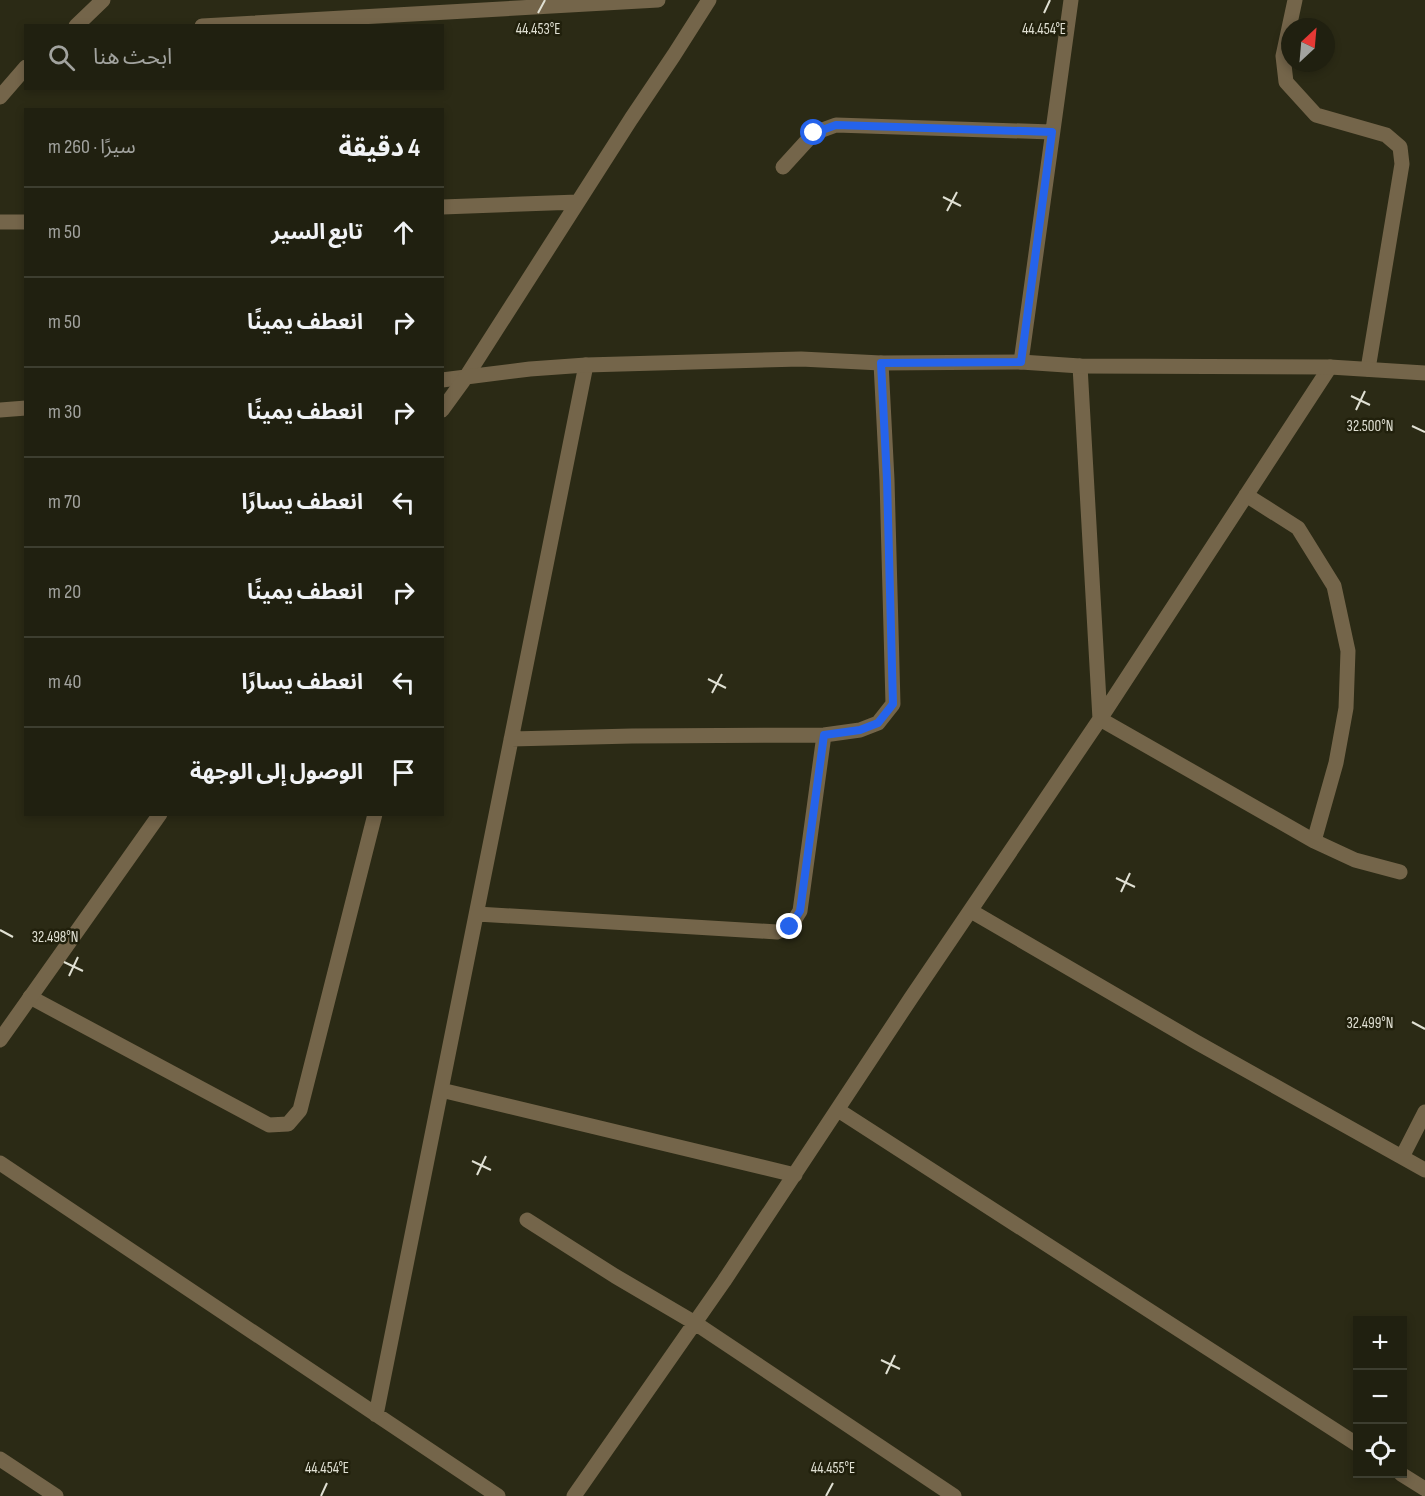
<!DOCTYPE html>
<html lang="ar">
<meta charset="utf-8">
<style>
body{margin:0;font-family:"Sofia Sans Condensed","Noto Sans Arabic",sans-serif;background:#2d2d1e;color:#f1f3f6;direction:rtl}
.controls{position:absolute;right:18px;bottom:18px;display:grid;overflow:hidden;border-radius:0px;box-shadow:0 3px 9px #0003}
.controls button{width:54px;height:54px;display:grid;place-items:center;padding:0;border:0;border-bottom:2px solid #3d3e30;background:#202010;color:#f1f3f6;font:30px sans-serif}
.compass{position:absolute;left:1281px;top:18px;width:54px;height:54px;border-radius:50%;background:#202010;box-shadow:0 3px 9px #0003;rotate:26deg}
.stop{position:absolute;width:18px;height:18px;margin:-14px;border:4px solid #2563eb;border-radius:50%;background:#fff}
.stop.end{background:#2563eb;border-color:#fff;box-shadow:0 2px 6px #0008}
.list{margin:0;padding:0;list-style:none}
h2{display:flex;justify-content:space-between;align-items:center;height:78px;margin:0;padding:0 24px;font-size:26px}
h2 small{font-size:20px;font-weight:400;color:#a2a39f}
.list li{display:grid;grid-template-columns:39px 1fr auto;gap:18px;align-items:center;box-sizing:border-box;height:90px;padding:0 24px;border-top:2px solid #3d3e30}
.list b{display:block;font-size:22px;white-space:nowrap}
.list em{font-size:20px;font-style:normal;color:#a2a39f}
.icon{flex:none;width:33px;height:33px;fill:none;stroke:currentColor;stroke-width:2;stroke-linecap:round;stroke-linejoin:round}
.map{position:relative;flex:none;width:1425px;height:1496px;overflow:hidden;direction:ltr}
.search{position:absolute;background:#202010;box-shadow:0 3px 9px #0003;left:24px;top:24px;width:420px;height:66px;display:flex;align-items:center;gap:15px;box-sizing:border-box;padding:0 21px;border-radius:0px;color:#a2a39f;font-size:22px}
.panel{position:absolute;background:#202010;box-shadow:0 3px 9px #0003;left:24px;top:108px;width:420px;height:708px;border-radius:0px;direction:rtl}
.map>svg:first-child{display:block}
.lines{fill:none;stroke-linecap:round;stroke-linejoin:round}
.minor{stroke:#74654a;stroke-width:15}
.tertiary{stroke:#74654a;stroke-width:15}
.route{stroke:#2563eb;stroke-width:8}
.ticks{fill:none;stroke:#e0e0d3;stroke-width:2}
.ticks-label{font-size:15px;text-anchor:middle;fill:#e0e0d3;stroke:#21200c;stroke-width:5;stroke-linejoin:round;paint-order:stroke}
</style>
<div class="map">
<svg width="1425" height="1496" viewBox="0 0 1425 1496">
<rect width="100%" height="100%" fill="#2b2a15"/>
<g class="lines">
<!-- minor -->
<path class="minor" d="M1295,0L1283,56L1286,82L1316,115L1386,135L1400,147L1402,164L1368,369
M76,26L103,0
M202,26L658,0
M0,97L26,67
M783,167L814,133L836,125L1052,132
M442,207L578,202
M0,222H26
M1021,362L1071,0
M1080,366L1100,719L1314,841L1355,860L1400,872
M442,380L466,377L631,119L674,55L709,0
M0,410L26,408
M1246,495L1298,528L1334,586L1348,651L1346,708L1336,763L1314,841
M511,739L632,736L824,735L860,730L878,723L893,704L887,480L881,363
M971,911L1196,1042L1425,1170
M477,914L777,932L790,927L800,911L824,735
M30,997L269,1125L288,1124L300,1110L375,814
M441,1090L795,1175
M838,1110L1358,1445
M1402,1157L1425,1112
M0,1163L498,1496
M527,1220L615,1276L695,1323L954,1496
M376,1415L586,365
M0,1459L56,1496
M1401,1474L1425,1489
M574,1496L724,1281L911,998L1100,719L1330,367"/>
<!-- tertiary -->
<path class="tertiary" d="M442,410L466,377L530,369L586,365L801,359L881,363L1021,362L1080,366L1330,367L1425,373
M0,1040L160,814"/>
</g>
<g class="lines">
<!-- route -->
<path class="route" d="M790,927L800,911L824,735L860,730L878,723L893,704L887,480L881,363L1021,362L1052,132L836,125L814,133"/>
</g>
<!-- ticks -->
<path class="ticks" d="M538,13L545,0M1044,13L1050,0M943,197L961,206M947,211L957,192M1351,396L1370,405M1356,410L1365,391M1412,426L1425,432M708,679L726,688M712,693L722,674M1116,878L1135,887M1121,892L1130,873M0,930L13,937M64,962L83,971M69,976L78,957M1412,1022L1425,1029M472,1161L491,1170M477,1175L486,1156M881,1360L900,1369M886,1374L895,1355M321,1496L327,1483M826,1496L833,1483"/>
<g class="ticks-label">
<text x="538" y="34">44.453°E</text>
<text x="1044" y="34">44.454°E</text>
<text x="1370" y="431">32.500°N</text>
<text x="55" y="942">32.498°N</text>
<text x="1370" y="1028">32.499°N</text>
<text x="327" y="1473">44.454°E</text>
<text x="833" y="1473">44.455°E</text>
</g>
</svg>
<div class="controls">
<button>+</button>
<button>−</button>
<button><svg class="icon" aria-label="locate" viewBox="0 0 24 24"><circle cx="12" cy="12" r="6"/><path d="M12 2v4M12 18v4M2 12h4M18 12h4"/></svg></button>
</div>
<svg class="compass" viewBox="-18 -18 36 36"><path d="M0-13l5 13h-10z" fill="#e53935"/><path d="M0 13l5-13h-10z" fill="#a2a39f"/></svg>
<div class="stop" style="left:814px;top:133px"></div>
<div class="stop end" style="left:790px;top:927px"></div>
<div class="search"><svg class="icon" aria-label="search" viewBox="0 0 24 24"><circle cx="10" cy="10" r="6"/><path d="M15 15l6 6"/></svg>ابحث هنا</div>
<section class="panel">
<h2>4 دقيقة<small>سيرًا · 260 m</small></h2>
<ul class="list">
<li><svg class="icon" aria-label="ahead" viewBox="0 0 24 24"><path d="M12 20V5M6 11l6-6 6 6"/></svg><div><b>تابع السير</b></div><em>50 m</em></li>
<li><svg class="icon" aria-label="right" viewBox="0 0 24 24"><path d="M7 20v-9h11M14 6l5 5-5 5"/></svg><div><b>انعطف يمينًا</b></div><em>50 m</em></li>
<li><svg class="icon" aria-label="right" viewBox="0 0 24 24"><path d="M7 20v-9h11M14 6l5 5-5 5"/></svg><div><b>انعطف يمينًا</b></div><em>30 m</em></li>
<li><svg class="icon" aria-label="left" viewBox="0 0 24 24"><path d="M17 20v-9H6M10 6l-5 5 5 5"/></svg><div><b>انعطف يسارًا</b></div><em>70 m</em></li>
<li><svg class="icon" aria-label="right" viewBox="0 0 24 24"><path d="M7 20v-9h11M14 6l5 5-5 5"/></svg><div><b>انعطف يمينًا</b></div><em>20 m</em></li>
<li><svg class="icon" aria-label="left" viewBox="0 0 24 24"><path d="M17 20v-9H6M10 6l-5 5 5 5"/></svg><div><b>انعطف يسارًا</b></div><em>40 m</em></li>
<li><svg class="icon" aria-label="arrive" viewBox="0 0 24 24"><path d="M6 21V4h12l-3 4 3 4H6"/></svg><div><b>الوصول إلى الوجهة</b></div></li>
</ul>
</section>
</div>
